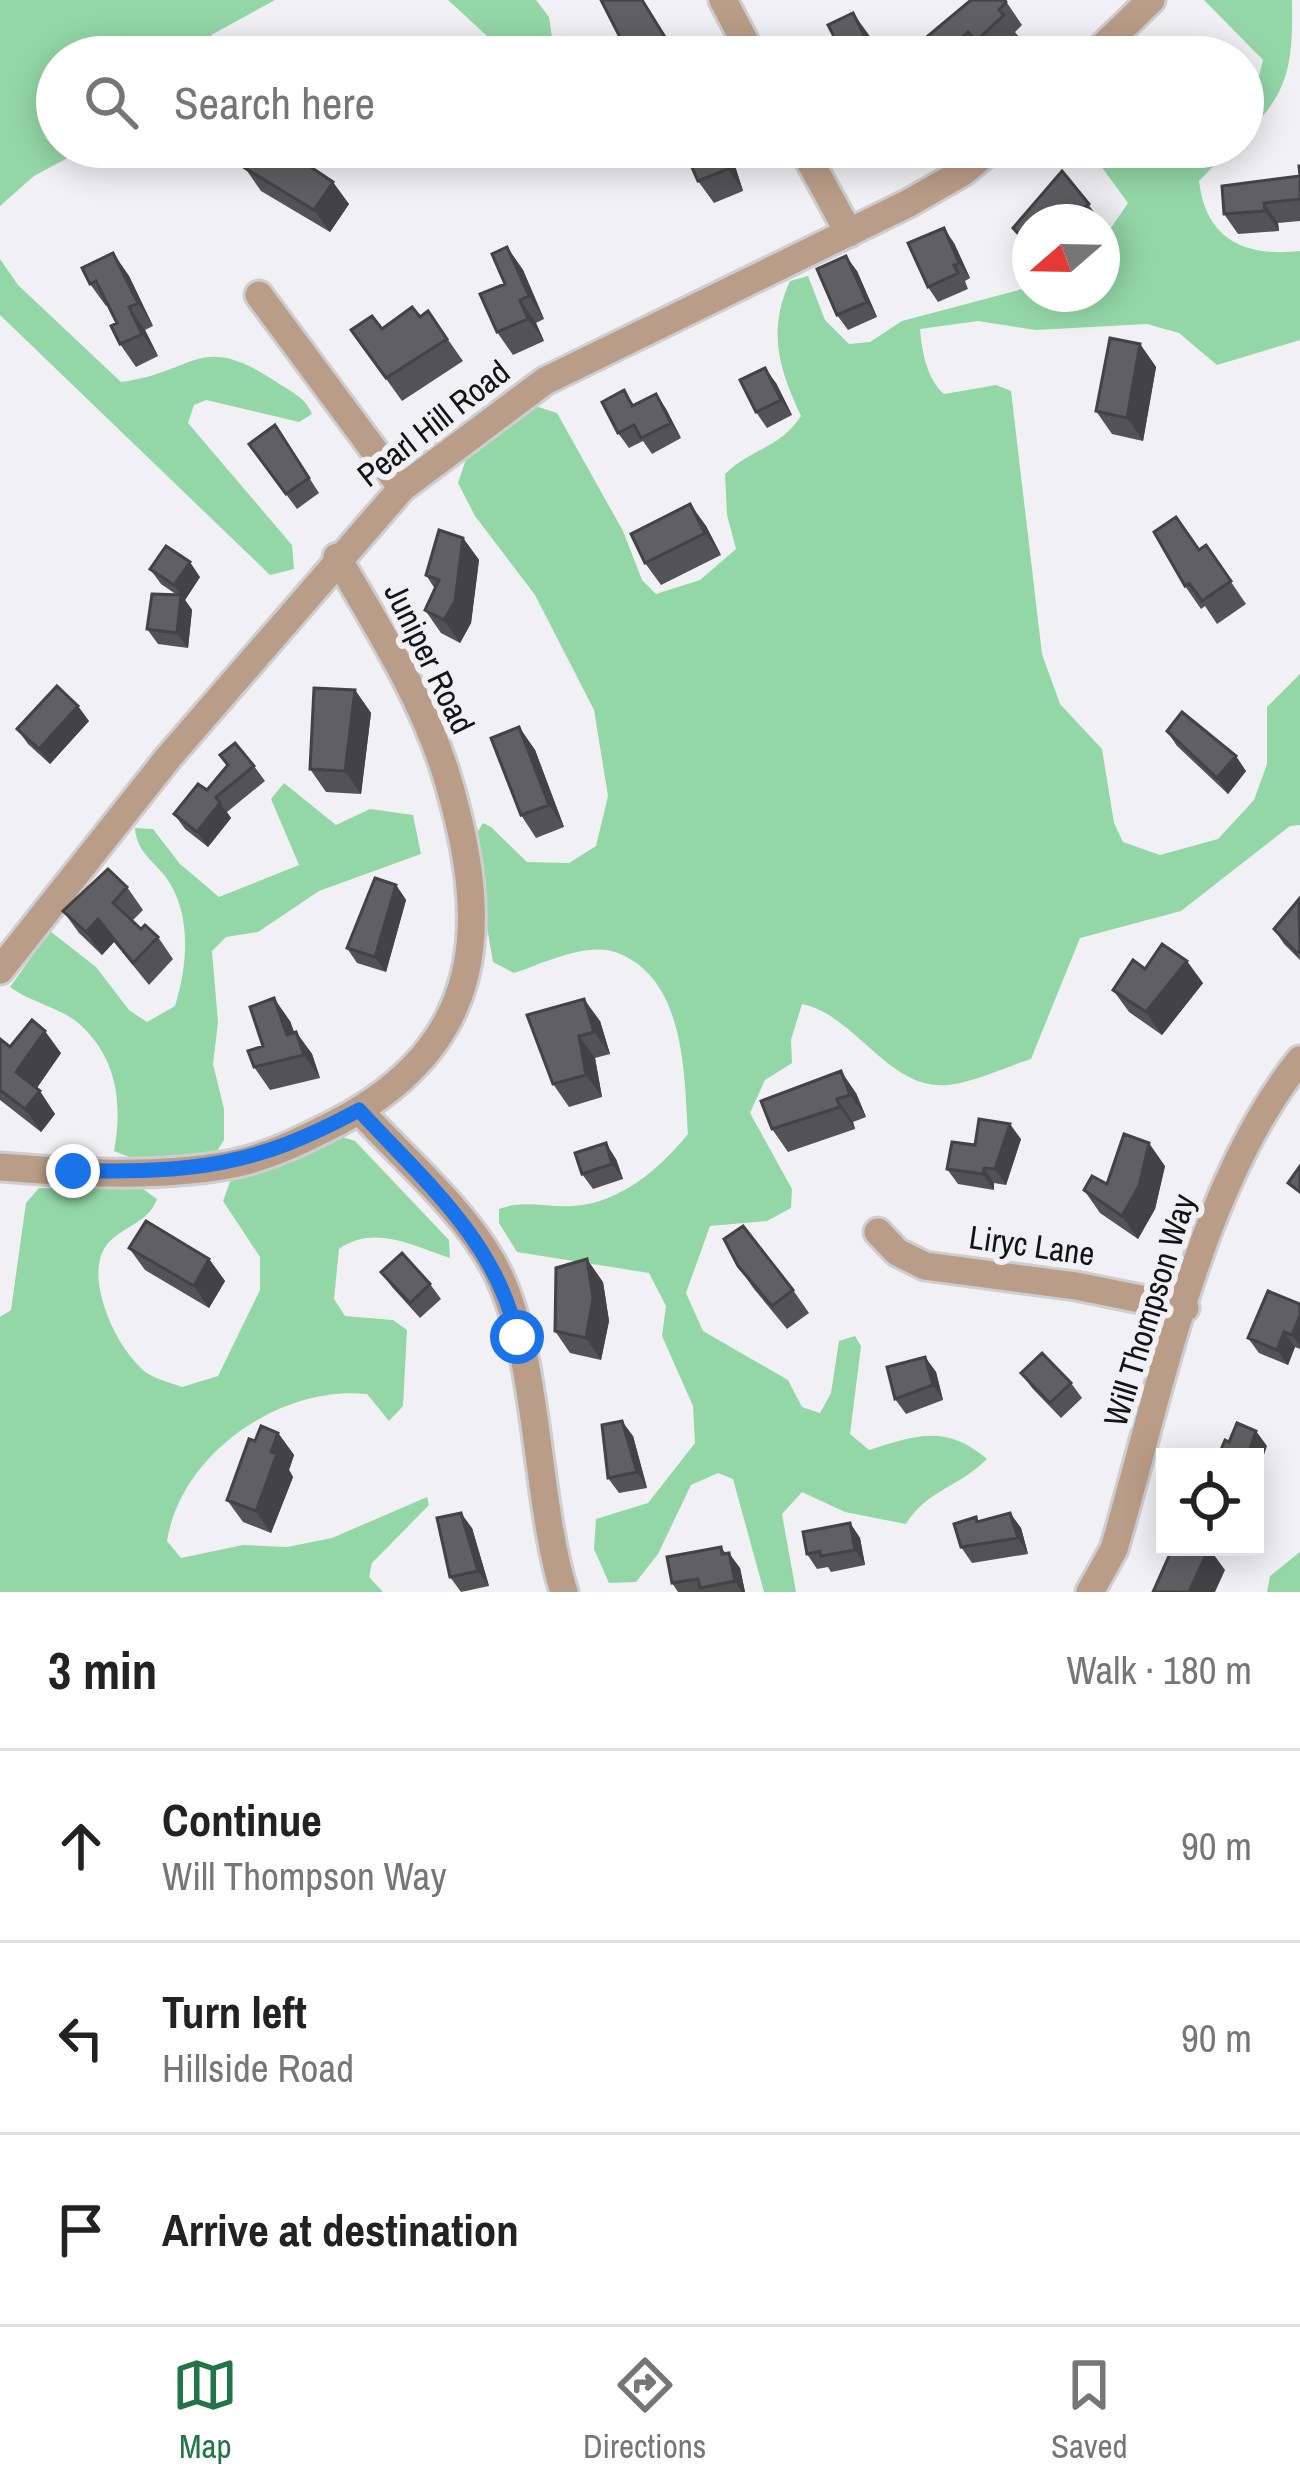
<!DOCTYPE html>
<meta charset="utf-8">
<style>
body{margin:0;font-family:"Archivo Narrow",sans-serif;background:#f2f2f2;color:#222}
.controls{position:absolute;right:36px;bottom:36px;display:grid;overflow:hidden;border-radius:0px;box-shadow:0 6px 30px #0003}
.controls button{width:108px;height:108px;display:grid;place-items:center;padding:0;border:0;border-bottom:3px solid #e0e0e0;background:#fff;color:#222;font:60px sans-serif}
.compass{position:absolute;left:1012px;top:204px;width:108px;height:108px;border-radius:50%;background:#fff;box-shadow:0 6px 30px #0003;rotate:250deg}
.stop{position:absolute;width:36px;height:36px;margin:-27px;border:9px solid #1a73e8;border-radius:50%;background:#fff}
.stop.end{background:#1a73e8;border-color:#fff;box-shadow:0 3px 12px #0008}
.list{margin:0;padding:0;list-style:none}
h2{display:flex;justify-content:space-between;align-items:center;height:156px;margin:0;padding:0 48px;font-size:51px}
h2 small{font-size:39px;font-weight:400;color:#767676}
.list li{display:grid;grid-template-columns:78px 1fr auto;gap:36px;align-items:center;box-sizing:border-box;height:192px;padding:0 48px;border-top:3px solid #e0e0e0}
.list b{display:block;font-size:45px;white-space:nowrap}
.list p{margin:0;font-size:39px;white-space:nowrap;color:#767676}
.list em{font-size:39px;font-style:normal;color:#767676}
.icon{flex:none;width:66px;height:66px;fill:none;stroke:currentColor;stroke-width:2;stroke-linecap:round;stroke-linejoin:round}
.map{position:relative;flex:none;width:1300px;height:1592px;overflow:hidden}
.search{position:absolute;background:#fff;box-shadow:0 6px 30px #0003;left:36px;right:36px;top:36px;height:132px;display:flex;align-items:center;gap:30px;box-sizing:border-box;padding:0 42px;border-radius:66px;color:#767676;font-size:45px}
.sheet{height:732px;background:#fff}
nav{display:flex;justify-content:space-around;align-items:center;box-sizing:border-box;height:168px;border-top:3px solid #e0e0e0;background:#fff;font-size:33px;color:#767676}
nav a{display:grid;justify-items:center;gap:6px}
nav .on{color:#217546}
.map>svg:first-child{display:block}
.green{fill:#94d7a7}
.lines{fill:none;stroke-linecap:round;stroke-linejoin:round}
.minor-casing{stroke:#ceced1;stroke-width:33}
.minor{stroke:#ba9d88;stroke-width:27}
.wall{fill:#535254}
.shaded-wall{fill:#434245}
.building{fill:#605f62;stroke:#434245;stroke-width:3}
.route{stroke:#1a73e8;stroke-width:15}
.labels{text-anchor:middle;stroke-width:12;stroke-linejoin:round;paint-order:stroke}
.street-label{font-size:33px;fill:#141415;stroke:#f1f1f5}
</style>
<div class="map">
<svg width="1300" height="1592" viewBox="0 0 1300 1592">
<rect width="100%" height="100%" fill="#f1f1f5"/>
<!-- green -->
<path class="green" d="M0,0H275L213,34L186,57H57V147H88L34,176L0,206Z
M448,0H536L549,17L552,37L499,47Z
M1204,0H1292C1293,63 1290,93 1243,137V97L1257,84L1263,60Z
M1087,147H1151L1161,157L1187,147H1232L1199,181C1206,240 1245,257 1300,251V340L1217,365L1179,333L1147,324L1036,330L978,321L920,329C922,352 927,379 944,394L996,385L1011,391L1042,654L1060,704L1102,749L1114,823L1123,842L1160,855L1218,839L1254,800L1267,764V707L1300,674V825L1290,826L1181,911L1080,938L1031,1059C1005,1067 975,1082 948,1085C889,1091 856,1015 802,1004L791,1040L792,1063L765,1080L750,1113L792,1189L791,1208L767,1221L710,1226L686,1293L703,1331L788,1380L802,1407L820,1413L831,1393L839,1341L855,1336L861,1346L850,1434L869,1450C916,1435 946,1424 987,1459C958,1488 928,1489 906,1524L845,1512L802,1492L782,1514L796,1592H764L733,1479L718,1473L691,1485L658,1554L636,1582L609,1583L594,1549L596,1519L648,1503L695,1443L693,1406L662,1336L666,1306L649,1273L517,1252L499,1223V1209C523,1199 548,1208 573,1206C621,1203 660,1168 688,1134C684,1074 686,977 615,952C585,942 542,964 514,973L493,962L472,841L483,823L491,827L527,862L569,863L596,846L608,796L594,710L535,595L475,516L458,483L470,447L535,406L557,413L623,531L642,580L656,594L700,580L736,549L727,515L725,474C752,448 779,449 801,416C779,369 767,331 790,281L808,276L825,320L849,344L870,342L902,321L1030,287V294H1102V241L1128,203Z
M0,259L18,285L121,382C198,372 199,330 278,383C292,392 306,398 312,414L299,422L206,400L194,405L188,423L292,545L294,569L270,575L0,315Z
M284,783L336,825L370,809L413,815L421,854L319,891L258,932L226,937L212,951L218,1022L213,1064L224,1109V1140L212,1159H134L114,1151C123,1103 117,1056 77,1022C58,1007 30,1002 10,987L50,931L96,967L129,1010L147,1022L175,1006C188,964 192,912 165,876C152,860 136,850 135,828L153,829L180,864L219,897L299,865L271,799Z
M339,1136L355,1141L449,1240L450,1258C413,1246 374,1224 339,1249L334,1299L345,1316L393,1320L407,1330L403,1406L389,1421L367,1394C281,1385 181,1453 167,1541L181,1558L243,1545L287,1547L332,1538L427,1497L429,1505L372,1563L369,1577L383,1592H0V1317L11,1310L26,1203L39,1188L143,1189L157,1199C148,1225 117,1227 104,1249C85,1282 118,1352 147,1373C156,1379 171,1383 182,1387L218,1376L260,1290V1257L223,1201L231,1179Z
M1300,1552V1592H1267L1270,1576Z"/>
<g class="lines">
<defs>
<path id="minor" d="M723,0L753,57
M1092,57L1151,0
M802,147L849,233
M259,295L402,488
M0,970L168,758L402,488L545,381L909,203L963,172L993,147
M359,1110C403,1158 460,1206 492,1262C540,1346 534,1496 564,1592
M0,1167C74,1173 154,1178 228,1165C267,1158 303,1140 338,1122C487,1043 491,925 447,777C423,698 378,628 337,557
M878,1232L897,1252L925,1266L1076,1286L1185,1308
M1090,1592L1114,1549C1160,1393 1198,1187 1300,1060"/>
</defs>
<!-- minor casing -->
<use href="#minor" class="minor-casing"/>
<!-- minor -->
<use href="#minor" class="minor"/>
</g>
<!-- wall -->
<path class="wall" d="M643,0L679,57H631L626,49Z
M1005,0L1022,25L1015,32L1020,38L999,57H986L984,55L982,57H943L928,36Z
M132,147H161L142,160Z
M729,147L743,191L714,203L698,181Z
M1300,166V221L1278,223L1279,231L1238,234L1224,214L1300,176Z
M245,168H312L349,204L330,232L261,191Z
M1062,171L1102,222H1030V251L1013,228Z
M954,243L970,278L965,281L968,289L938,302L928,287Z
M507,247L523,270L544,319L536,323L544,341L513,355L497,332L505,284Z
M113,253L129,276L153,326L145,330L158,356L136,367L120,344L117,323L108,305L106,306L90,284Z
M857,271L877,317L848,330L837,315Z
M428,311L463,361L402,401L351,330L382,329L420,317Z
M1140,344L1156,367L1143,441L1112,434L1096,411Z
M776,383L792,415L767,428L756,412Z
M624,390L634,405L656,394L666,409L681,438L652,454L643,441L629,448L618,433Z
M275,425L319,493L297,509L249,444Z
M690,504L706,526L721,555L661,585L645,563Z
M463,538L479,560L471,623L460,643L441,633L425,610L435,589L426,575Z
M1206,545L1246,604L1217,624L1205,606L1201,609L1185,586L1199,550Z
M150,569L200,577L185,600L192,610L188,648L158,644L147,629L177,595L161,584Z
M355,690L371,713L361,794L326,792L310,769Z
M89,721L50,764L28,744L17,729Z
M519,727L535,750L564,827L536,838L521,815Z
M1167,731L1246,771L1228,794L1177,746Z
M254,766L265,781L227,812L231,818L208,847L185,829L174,814L207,790Z
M396,885L406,900L386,972L357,963L347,948Z
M127,887L143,910L132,921L141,929L158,937L173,959L149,985L114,942L102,955L79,933L63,911Z
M1300,899V960L1284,944L1274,929Z
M1145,969L1203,983L1162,1035L1129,1012L1113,990Z
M527,1015L600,1021L610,1054L595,1058L602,1097L569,1107L553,1084Z
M290,1021L294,1032H296L312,1054L320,1078L270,1090L254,1067L263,1046Z
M0,1039L10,1047L61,1053L36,1089L55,1114L41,1132L0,1100Z
M856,1093L866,1117L853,1122L855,1129L788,1152L772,1129L761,1101Z
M1021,1139L1006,1185L994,1183V1190L958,1184L947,1169L975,1145Z
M616,1159L623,1179L593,1189L582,1174Z
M1165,1166L1155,1209L1138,1239L1100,1213L1084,1190Z
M129,1248L209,1259L225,1281L209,1308L145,1270Z
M738,1266L793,1290L809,1313L787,1329L754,1289Z
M381,1272L430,1284L441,1299L420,1318L392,1287Z
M603,1282L609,1321L601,1360L570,1353L555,1331Z
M1300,1304V1349L1295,1347L1288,1365L1259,1353L1248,1338Z
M925,1357L936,1372L943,1400L906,1414L895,1399Z
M1021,1373L1071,1383L1082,1398L1061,1418L1032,1388Z
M278,1433L294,1455L289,1470L293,1477L271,1533L243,1522L227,1500L255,1441Z
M633,1436L647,1488L619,1493L608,1478Z
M1010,1513L1021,1528L1028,1554L972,1563L961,1547L979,1522Z
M850,1523L860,1538L865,1565L831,1572L828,1567L817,1569L807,1554Z
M472,1528L489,1586L461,1592L450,1577Z
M740,1568L745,1592H678L672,1583Z"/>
<!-- shaded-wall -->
<path class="shaded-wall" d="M853,13L869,35L880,57H875Z
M721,147H729L743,191L728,169Z
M299,149L315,172L294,156Z
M333,182L349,204L330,232L314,210Z
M1264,203L1278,223L1279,231L1265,211Z
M944,228L954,243L970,278L959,263Z
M507,247L523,270L544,319L529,296Z
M113,253L129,276L153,326L138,303Z
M846,256L857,271L877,317L867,302Z
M520,300L536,323L544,341L528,319Z
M129,307L145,330L158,356L142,334Z
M1140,344L1156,367L1143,441L1127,418Z
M765,368L776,383L792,415L781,400Z
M656,394L666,409L681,438L671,423Z
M690,504L706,526L721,555L705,533Z
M463,538L479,560L471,623L460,643L444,620Z
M190,562L200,577L185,600L192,610L188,648L177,633L181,595L174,585Z
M355,690L371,713L361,794L345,771Z
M78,706L89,721L50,764L39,749Z
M519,727L535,750L564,827L549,805Z
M1236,756L1246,771L1228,794L1217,778Z
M220,803L231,818L208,847L197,832Z
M396,885L406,900L386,972L375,957Z
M98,919L114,942L102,955L86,932Z
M1187,961L1203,983L1162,1035L1146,1012Z
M274,998L290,1021L303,1057L287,1035Z
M584,999L600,1021L610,1054L594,1032Z
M45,1031L61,1053L32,1095L16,1072Z
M296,1032L312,1054L320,1078L304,1055Z
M579,1036L595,1058L602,1097L586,1075Z
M841,1071L856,1093L866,1117L850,1095Z
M40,1091L55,1114L41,1132L25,1109Z
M837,1099L853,1122L855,1129L840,1107Z
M1010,1124L1021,1139L1006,1185L995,1169Z
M606,1143L616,1159L623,1179L612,1164Z
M1149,1143L1165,1166L1155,1209L1138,1239L1122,1216Z
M984,1168L994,1183V1190L983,1174Z
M209,1259L225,1281L209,1308L194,1286Z
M587,1259L603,1282L609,1321L601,1360L586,1338Z
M1300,1315V1346L1292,1335Z
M1284,1332L1295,1347L1288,1365L1277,1350Z
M925,1357L936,1372L943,1400L933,1385Z
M622,1421L633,1436L647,1488L637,1472Z
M1256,1431L1267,1446L1255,1481V1457H1247Z
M278,1433L294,1455L289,1470L293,1477L271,1533L256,1511Z
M461,1513L472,1528L489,1586L478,1571Z
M1010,1513L1021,1528L1028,1554L1018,1538Z
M850,1523L860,1538L865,1565L855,1550Z
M721,1547L731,1561L729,1553L740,1568L745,1592H742L735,1581Z
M1209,1548L1225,1570L1215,1592H1189Z"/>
<!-- building -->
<path class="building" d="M601,0H642L668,42L636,57L630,47L626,49Z
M971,0H1005L1006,2L999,10L1004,15L976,41L968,32L945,54L928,36Z
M853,13L875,57H821L839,46L828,25Z
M1165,41L1180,57H1149Z
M556,42L562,57H518Z
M261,147H295L299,149L294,156L333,182L314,210L245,168Z
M683,147H721L728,169L698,181Z
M1299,166H1300V199L1264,203L1265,211L1224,214L1222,186L1300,176Z
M1062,171L1089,204L1066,222H1030V247L1013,228Z
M944,228L959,263L954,265L958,273L928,287L908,243Z
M507,247L529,296L520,300L528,319L497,332L480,294L505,284L492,254Z
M113,253L138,303L129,307L142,334L120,344L111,326L117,323L96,281L90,284L82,268Z
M846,256L867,302L837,315L817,269Z
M412,307L420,317L428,311L447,339L386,378L351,330L372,316L382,329Z
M1110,338L1140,344L1127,418L1096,411Z
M765,368L781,400L756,412L740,380Z
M624,390L632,406L656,394L671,423L641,438L634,425L618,433L602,402Z
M275,425L309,478L286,494L249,444Z
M690,504L705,533L645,563L631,534Z
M1176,517L1199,550L1206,545L1231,581L1202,601L1189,583L1185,586L1154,532Z
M439,530L463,538L455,601L444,620L425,610L439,580L426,575Z
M166,546L190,562L174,585L150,569Z
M152,594L181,595L177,633L147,629Z
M57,686L78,706L39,749L17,729Z
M314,688L355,690L345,771L310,769Z
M1182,712L1236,756L1217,778L1167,731Z
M519,727L549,805L521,815L491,738Z
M235,743L254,766L216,797L220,803L197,832L174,814L198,784L207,790L228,765L220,755Z
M108,869L127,887L113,903L141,929L145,925L158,937L133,963L98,919L86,932L63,911Z
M375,878L396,885L375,957L347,948Z
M1299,899L1300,950L1297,953L1274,929Z
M1162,944L1187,961L1146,1012L1113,990L1133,960L1145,969Z
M274,998L287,1035L296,1032L304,1055L254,1067L248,1051L263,1046L250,1007Z
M584,999L594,1032L579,1036L586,1075L553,1084L527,1015Z
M32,1020L45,1031L16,1072L40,1091L25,1109L0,1090V1039L10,1047Z
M841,1071L850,1095L837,1099L840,1107L772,1129L761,1101Z
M979,1119L1010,1124L995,1169L984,1168L983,1174L947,1169L952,1142L975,1145Z
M1124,1134L1149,1143L1139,1186L1122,1216L1084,1190L1092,1176L1107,1184Z
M606,1143L612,1164L582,1174L575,1153Z
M1300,1166V1192L1288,1183Z
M146,1221L209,1259L194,1286L129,1248Z
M743,1226L793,1290L772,1306L738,1266L724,1239Z
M402,1253L430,1284L410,1303L381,1272Z
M587,1259L593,1298L586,1338L555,1331L556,1268Z
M1268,1291L1300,1304V1315L1292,1335L1284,1332L1277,1350L1248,1338Z
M1042,1353L1071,1383L1050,1403L1021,1373Z
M925,1357L933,1385L895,1399L887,1367Z
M622,1421L637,1472L608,1478L602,1425Z
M1237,1423L1256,1431L1247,1457H1218L1225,1440L1229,1442Z
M261,1426L278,1433L271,1452L277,1454L256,1511L227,1500L249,1439L255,1441Z
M461,1513L478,1571L450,1577L437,1518Z
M1010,1513L1018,1538L961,1547L954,1524L976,1517L977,1522Z
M850,1523L855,1550L821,1556L820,1551L807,1554L803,1532Z
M721,1547L722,1554L729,1553L735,1581L700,1588L698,1579L672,1583L667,1557Z
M1173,1547L1209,1548L1189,1592H1153Z"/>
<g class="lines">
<!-- route -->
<path class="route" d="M73,1171C193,1172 252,1168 359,1110C423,1180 497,1241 517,1337"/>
</g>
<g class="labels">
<!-- street labels -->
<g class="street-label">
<text transform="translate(433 423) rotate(-38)" y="12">Pearl Hill Road</text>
<text transform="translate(430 658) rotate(64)" y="12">Juniper Road</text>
<text transform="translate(1032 1245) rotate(8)" y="12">Liryc Lane</text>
<text transform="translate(1149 1310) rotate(-73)" y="12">Will Thompson Way</text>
</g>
</g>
</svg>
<div class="controls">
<button><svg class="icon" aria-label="locate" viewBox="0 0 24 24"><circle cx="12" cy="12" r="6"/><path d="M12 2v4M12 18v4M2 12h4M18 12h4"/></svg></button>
</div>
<svg class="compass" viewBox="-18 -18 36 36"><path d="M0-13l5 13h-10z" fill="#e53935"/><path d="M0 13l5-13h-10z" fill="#767676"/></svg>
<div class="stop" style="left:517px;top:1337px"></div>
<div class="stop end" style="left:73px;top:1171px"></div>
<div class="search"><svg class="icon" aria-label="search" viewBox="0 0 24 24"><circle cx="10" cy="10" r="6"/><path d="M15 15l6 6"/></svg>Search here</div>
</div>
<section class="sheet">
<h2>3 min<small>Walk · 180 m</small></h2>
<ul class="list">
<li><svg class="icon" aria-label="ahead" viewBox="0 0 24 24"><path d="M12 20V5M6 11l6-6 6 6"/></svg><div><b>Continue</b><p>Will Thompson Way</p></div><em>90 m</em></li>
<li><svg class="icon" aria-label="left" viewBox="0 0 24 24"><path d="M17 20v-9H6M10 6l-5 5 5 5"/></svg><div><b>Turn left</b><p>Hillside Road</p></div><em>90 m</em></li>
<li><svg class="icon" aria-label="arrive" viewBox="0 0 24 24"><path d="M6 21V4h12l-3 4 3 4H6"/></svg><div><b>Arrive at destination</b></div></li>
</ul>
</section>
<nav>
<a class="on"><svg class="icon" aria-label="map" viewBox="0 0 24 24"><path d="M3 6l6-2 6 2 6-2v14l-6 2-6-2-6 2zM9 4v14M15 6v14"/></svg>Map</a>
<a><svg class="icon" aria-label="directions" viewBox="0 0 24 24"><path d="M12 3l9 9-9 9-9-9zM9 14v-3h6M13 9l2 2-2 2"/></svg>Directions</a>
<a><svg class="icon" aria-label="saved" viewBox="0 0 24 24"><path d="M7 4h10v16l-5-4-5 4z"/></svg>Saved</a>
</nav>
